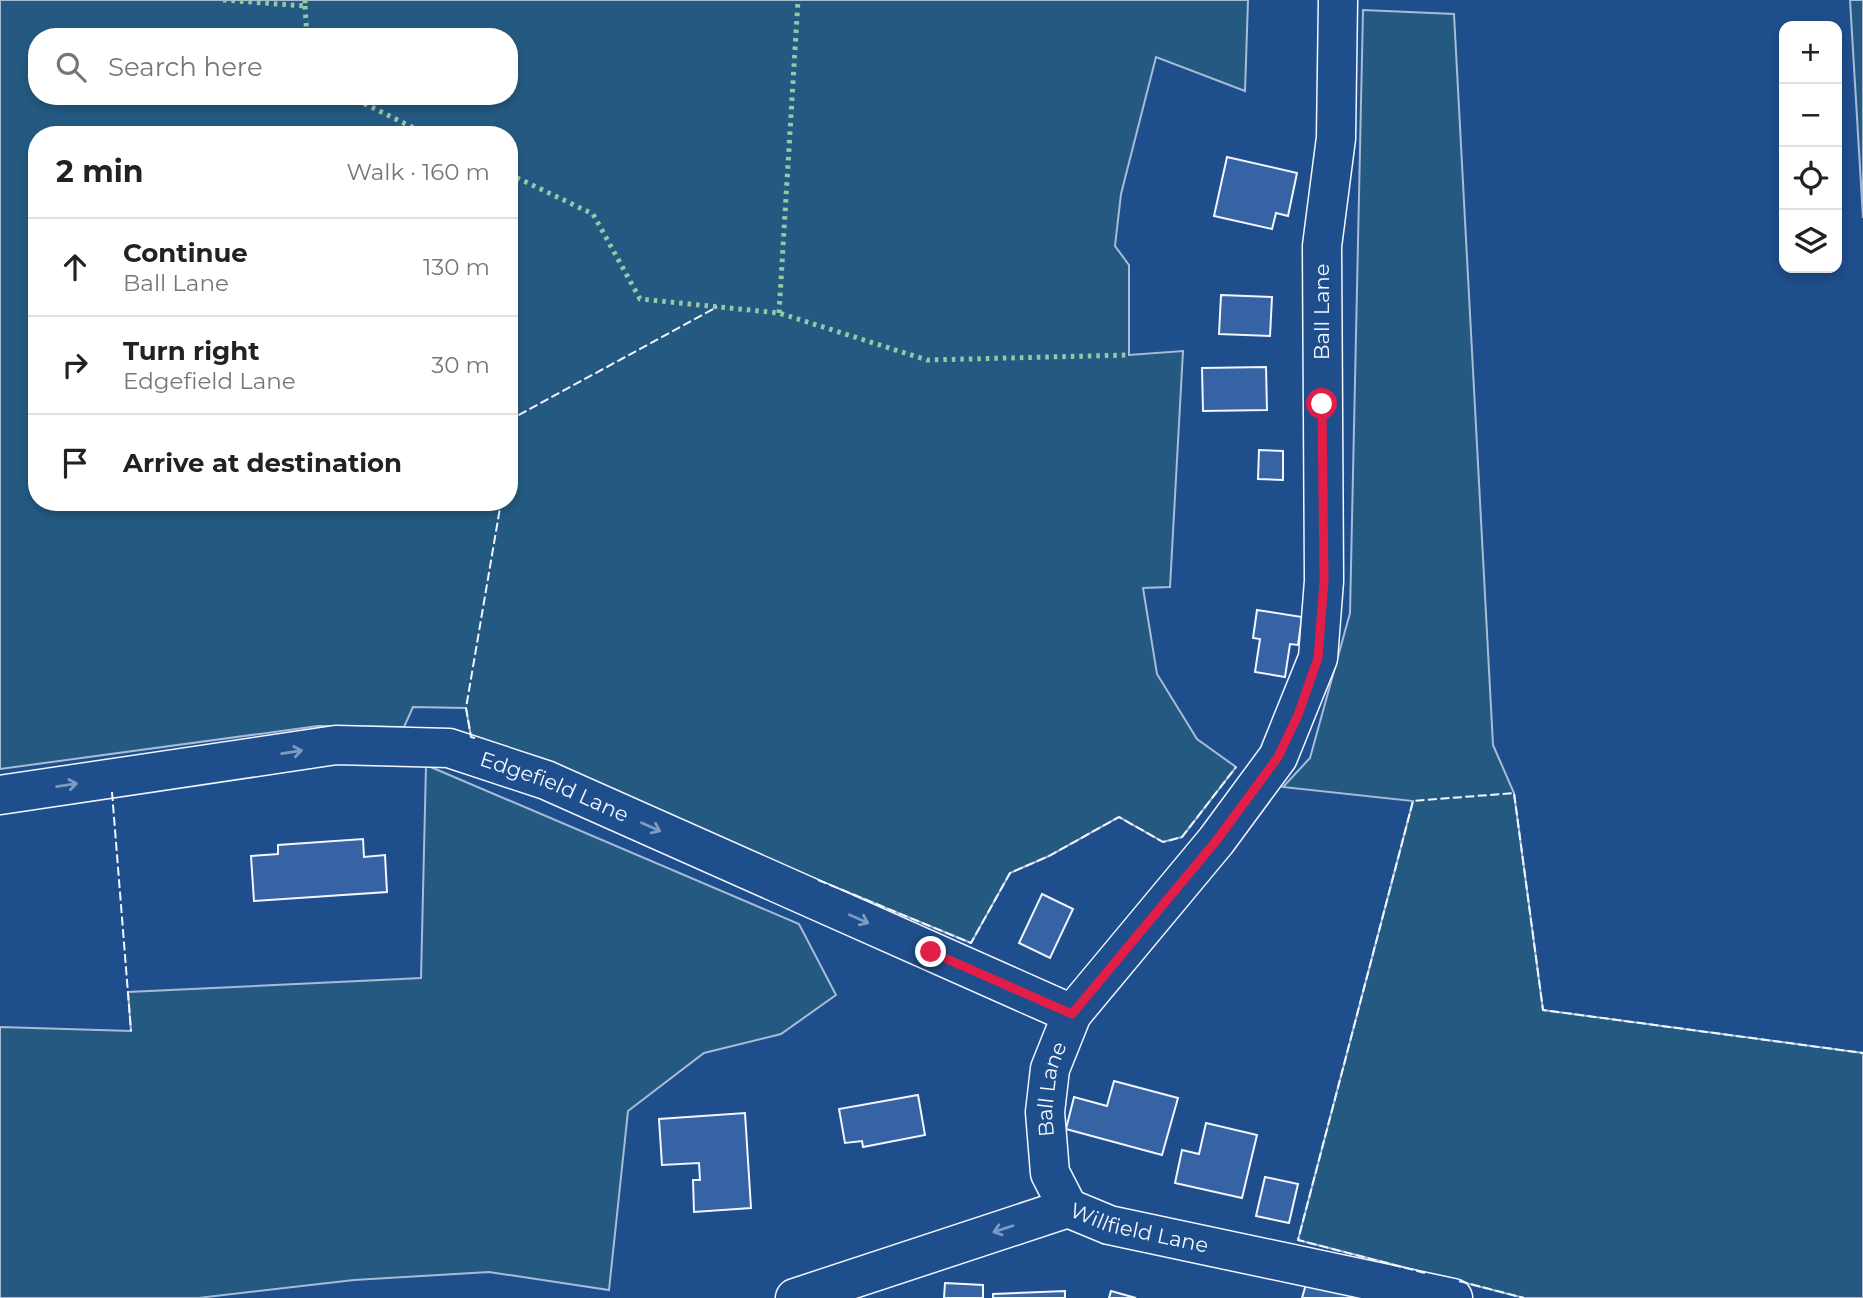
<!DOCTYPE html>
<meta charset="utf-8">
<style>
body{margin:0;font-family:Montserrat,sans-serif;background:#f2f2f2;color:#222}
.controls{position:absolute;right:21px;top:21px;display:grid;overflow:hidden;border-radius:14px;box-shadow:0 4px 10px #0003}
.controls button{width:63px;height:63px;display:grid;place-items:center;padding:0;border:0;border-bottom:2px solid #e0e0e0;background:#fff;color:#222;font:35px sans-serif}
.stop{position:absolute;width:21px;height:21px;margin:-16px;border:5px solid #e11d48;border-radius:50%;background:#fff}
.stop.end{background:#e11d48;border-color:#fff;box-shadow:0 2px 7px #0008}
.list{margin:0;padding:0;list-style:none}
h2{display:flex;justify-content:space-between;align-items:center;height:91px;margin:0;padding:0 28px;font-size:30px}
h2 small{font-size:23px;font-weight:400;color:#767676}
.list li{display:grid;grid-template-columns:46px 1fr auto;gap:21px;align-items:center;box-sizing:border-box;height:98px;padding:0 28px;border-top:2px solid #e0e0e0}
.list b{display:block;font-size:26px;white-space:nowrap}
.list p{margin:0;font-size:23px;white-space:nowrap;color:#767676}
.list em{font-size:23px;font-style:normal;color:#767676}
.icon{flex:none;width:38px;height:38px;fill:none;stroke:currentColor;stroke-width:2;stroke-linecap:round;stroke-linejoin:round}
.map{position:relative;flex:none;width:1863px;height:1298px;overflow:hidden}
.search{position:absolute;background:#fff;box-shadow:0 4px 10px #0003;left:28px;top:28px;width:490px;height:77px;display:flex;align-items:center;gap:18px;box-sizing:border-box;padding:0 24px;border-radius:28px;color:#767676;font-size:26px}
.panel{position:absolute;background:#fff;box-shadow:0 4px 10px #0003;left:28px;top:126px;width:490px;height:385px;border-radius:28px}
.map>svg:first-child{display:block}
.green{fill:#245a82;stroke:#a8bbd7;stroke-width:2;fill-rule:evenodd}
.building{fill:#3563a3;stroke:#f2f6ff;stroke-width:2}
.lines{fill:none;stroke-linecap:round;stroke-linejoin:round}
.secondary-casing{stroke:#f2f6ff;stroke-width:41}
.secondary{stroke:#1f4e8c;stroke-width:38}
.hedge{stroke:#97c8a6;stroke-width:5;stroke-dasharray:3.5 5;stroke-linecap:butt}
.fence{stroke:#f2f6ff;stroke-width:2;stroke-dasharray:9 3.5;stroke-linecap:butt}
.oneway{stroke:#7e9ac0}
.route{stroke:#e11d48;stroke-width:9}
.labels{text-anchor:middle;stroke-width:5;stroke-linejoin:round;paint-order:stroke}
.street-label{font-size:21px;fill:#f2f6ff;stroke:#1f4e8c}
</style>
<div class="map">
<svg width="1863" height="1298" viewBox="0 0 1863 1298">
<rect width="100%" height="100%" fill="#1f4e8c"/>
<!-- green -->
<path class="green" d="M0,0H1248L1245,91L1156,57L1121,194L1115,246L1129,265V355L1183,351L1170,587L1143,588L1157,674L1197,739L1236,767L1182,837L1163,842L1119,817L1049,856L1010,873L971,943L471,737L466,708L413,707L404,727L318,726L0,769ZM37,37H509V96H37ZM37,135H509V502H37Z
M1850,0H1863V218Z
M1363,10L1454,14L1493,745L1514,793L1543,1010L1863,1053V1298H1524L1298,1240L1413,801L1283,787L1310,758L1350,613Z
M426,765L799,924L836,995L781,1034L704,1053L628,1111L609,1290L489,1272L354,1280L198,1298H0V1027L131,1031L128,992L421,978Z"/>
<!-- building -->
<path class="building" d="M1227,157L1297,173L1288,216L1276,213L1272,229L1214,216Z
M1221,295L1272,297L1270,336L1219,334Z
M1266,367L1267,410L1203,411L1202,368Z
M1259,450L1283,451V480L1258,479Z
M1257,610L1302,617L1298,645L1290,644L1285,677L1255,672L1260,639L1253,638Z
M363,839L364,857L385,855L387,892L254,901L251,856L278,854V845Z
M1042,894L1073,909L1050,958L1019,943Z
M1114,1081L1178,1098L1162,1155L1066,1129L1074,1097L1107,1106Z
M918,1095L925,1135L863,1147L862,1141L845,1143L839,1109Z
M745,1113L751,1208L694,1212L693,1180H700L699,1163L662,1165L659,1119Z
M1206,1123L1257,1135L1242,1198L1175,1183L1182,1150L1199,1154Z
M1265,1177L1298,1184L1289,1223L1256,1216Z
M1308,1277L1367,1298H1302Z
M945,1283L983,1285V1298H944Z
M1065,1291V1298H993V1294Z
M1111,1291L1136,1298H1109Z"/>
<g class="lines">
<defs>
<g id="secondary">
<path id="s1" d="M0,795L336,745L449,748L546,780L1072,1014"/>
<path id="s2" d="M1068,1208L1050,1173L1045,1112L1050,1069L1072,1014L1216,841L1278,757L1318,658L1324,581L1322,246L1336,138L1338,0"/>
<path id="s3" d="M795,1298L1068,1208L1109,1225L1453,1298"/>
</g>
</defs>
<!-- secondary casing -->
<use href="#secondary" class="secondary-casing"/>
<!-- secondary -->
<use href="#secondary" class="secondary"/>
<!-- hedge -->
<path class="hedge" d="M223,0L305,6V0
M305,6L307,37
M349,96L428,135
M509,174L593,214L640,299L779,313L927,360L1129,355
M779,313L798,0"/>
<!-- fence -->
<path class="fence" d="M509,450L515,417L717,307
M475,738L471,737L466,708L501,502
M112,792L131,1031
M818,880L971,943L1010,873L1049,856L1119,817L1163,842L1182,837L1236,767
M1425,1273L1298,1240L1413,801L1514,793L1543,1010L1863,1053
M1459,1281L1524,1298"/>
</g>
<!-- one-way arrows -->
<defs><path id="oneway-shaft" d="M-6 0H5M1.5-3L5.5 0L1.5 3" fill="none" stroke-width="1.6" stroke-linecap="round" stroke-linejoin="round" transform="scale(1.75)"/></defs>
<g class="oneway">
<use href="#oneway-shaft" transform="translate(292 752) rotate(-9)"/>
<use href="#oneway-shaft" transform="translate(67 785) rotate(-9)"/>
<use href="#oneway-shaft" transform="translate(651 827) rotate(24)"/>
<use href="#oneway-shaft" transform="translate(859 919) rotate(24)"/>
<use href="#oneway-shaft" transform="translate(1003 1229) rotate(162)"/>
</g>
<g class="lines">
<!-- route -->
<path class="route" d="M931,952L1072,1014L1216,841L1278,757L1298,715L1318,658L1324,581L1322,404"/>
</g>
<g class="labels">
<!-- street labels -->
<g class="street-label">
<text transform="translate(1322 312) rotate(-90)" y="7">Ball Lane</text>
<text dy="7" stroke="none"><textPath href="#s1" startOffset="565">Edgefield Lane</textPath></text>
<text dy="7" stroke="none"><textPath href="#s2" startOffset="124">Ball Lane</textPath></text>
<text dy="7" stroke="none"><textPath href="#s3" startOffset="362">Willfield Lane</textPath></text>
</g>
</g>
</svg>
<div class="controls">
<button>+</button>
<button>−</button>
<button><svg class="icon" aria-label="locate" viewBox="0 0 24 24"><circle cx="12" cy="12" r="6"/><path d="M12 2v4M12 18v4M2 12h4M18 12h4"/></svg></button>
<button><svg class="icon" aria-label="layers" viewBox="0 0 24 24"><path d="M12 4l9 5-9 5-9-5zM3 14l9 5 9-5"/></svg></button>
</div>
<div class="stop" style="left:1322px;top:404px"></div>
<div class="stop end" style="left:931px;top:952px"></div>
<div class="search"><svg class="icon" aria-label="search" viewBox="0 0 24 24"><circle cx="10" cy="10" r="6"/><path d="M15 15l6 6"/></svg>Search here</div>
<section class="panel">
<h2>2 min<small>Walk · 160 m</small></h2>
<ul class="list">
<li><svg class="icon" aria-label="ahead" viewBox="0 0 24 24"><path d="M12 20V5M6 11l6-6 6 6"/></svg><div><b>Continue</b><p>Ball Lane</p></div><em>130 m</em></li>
<li><svg class="icon" aria-label="right" viewBox="0 0 24 24"><path d="M7 20v-9h11M14 6l5 5-5 5"/></svg><div><b>Turn right</b><p>Edgefield Lane</p></div><em>30 m</em></li>
<li><svg class="icon" aria-label="arrive" viewBox="0 0 24 24"><path d="M6 21V4h12l-3 4 3 4H6"/></svg><div><b>Arrive at destination</b></div></li>
</ul>
</section>
</div>
